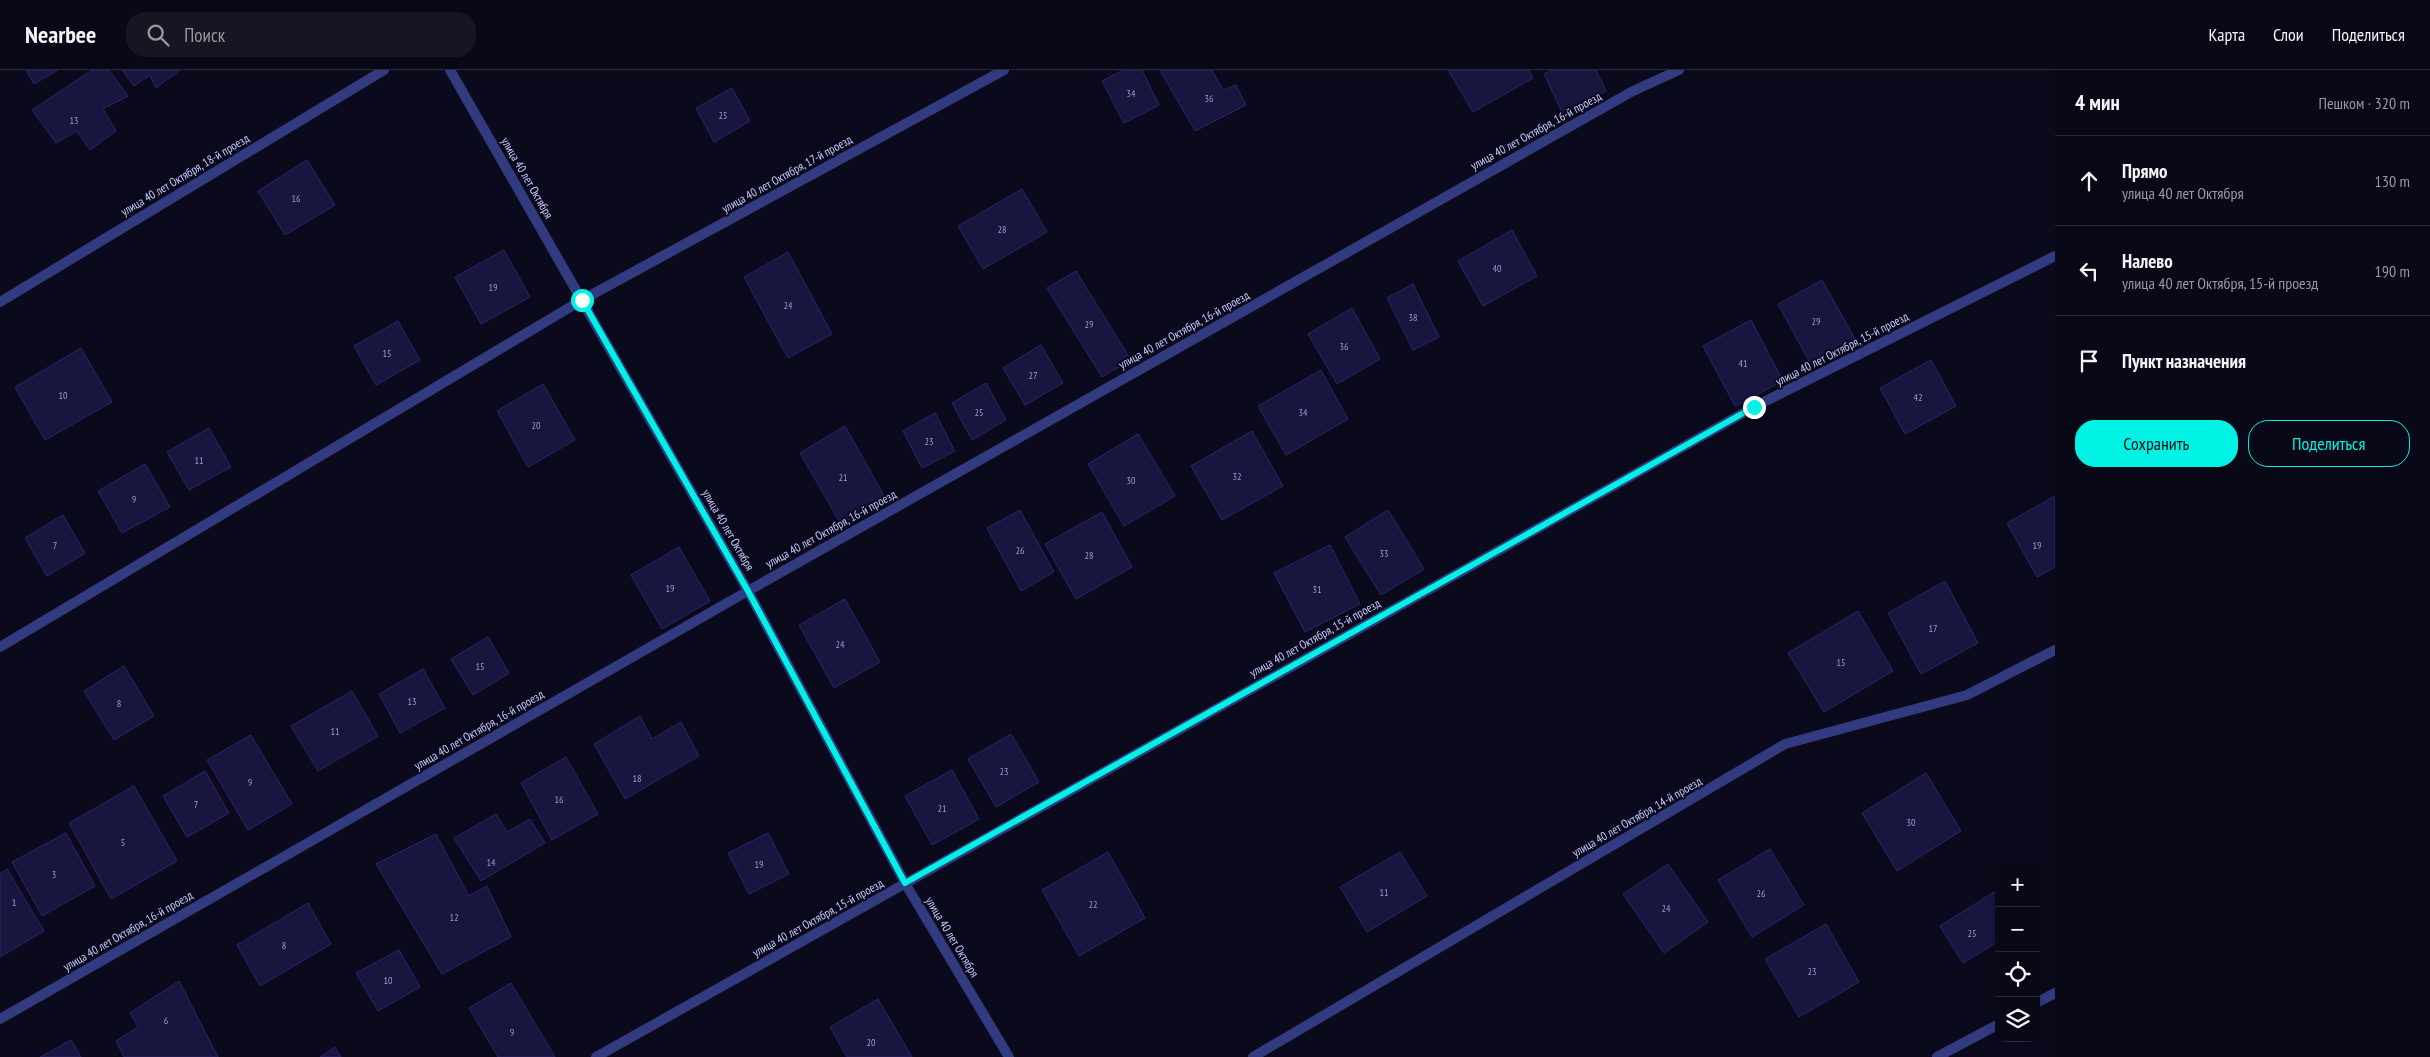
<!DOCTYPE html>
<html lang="ru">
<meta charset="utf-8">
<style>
body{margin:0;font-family:"PT Sans Narrow",sans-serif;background:#161623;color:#f1f3f6}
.controls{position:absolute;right:15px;bottom:15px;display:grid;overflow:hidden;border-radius:10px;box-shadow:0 2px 8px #0003}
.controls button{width:45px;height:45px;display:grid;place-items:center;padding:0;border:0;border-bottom:1px solid #292935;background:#080816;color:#f1f3f6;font:25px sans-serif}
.stop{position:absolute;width:15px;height:15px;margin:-11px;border:4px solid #00f2e5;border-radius:50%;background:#fff}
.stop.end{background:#00f2e5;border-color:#fff;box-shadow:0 1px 5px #0008}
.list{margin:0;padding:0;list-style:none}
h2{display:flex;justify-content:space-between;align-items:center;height:65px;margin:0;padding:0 20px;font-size:21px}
h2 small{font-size:16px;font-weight:400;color:#989aa1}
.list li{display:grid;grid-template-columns:32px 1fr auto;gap:15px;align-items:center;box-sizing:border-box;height:90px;padding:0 20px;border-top:1px solid #292935}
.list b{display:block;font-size:19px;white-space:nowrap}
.list p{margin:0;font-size:16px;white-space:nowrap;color:#989aa1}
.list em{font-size:16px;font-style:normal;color:#989aa1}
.actions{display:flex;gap:10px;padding:15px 20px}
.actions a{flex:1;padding:11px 0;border:1px solid #00f2e5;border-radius:20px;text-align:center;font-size:18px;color:#00f2e5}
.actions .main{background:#00f2e5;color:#111}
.icon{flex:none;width:28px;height:28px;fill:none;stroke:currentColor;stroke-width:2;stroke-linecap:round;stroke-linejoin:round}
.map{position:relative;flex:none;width:2055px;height:987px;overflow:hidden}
header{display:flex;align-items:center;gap:30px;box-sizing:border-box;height:70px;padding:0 25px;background:#080816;border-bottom:1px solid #292935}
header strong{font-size:24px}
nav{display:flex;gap:28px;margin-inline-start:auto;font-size:18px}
.search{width:350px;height:45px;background:#161623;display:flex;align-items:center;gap:12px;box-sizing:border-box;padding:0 18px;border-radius:20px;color:#989aa1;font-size:19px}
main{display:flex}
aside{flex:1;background:#080816}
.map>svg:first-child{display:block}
.building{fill:#18153f;stroke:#29266d}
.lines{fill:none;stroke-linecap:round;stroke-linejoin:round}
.minor{stroke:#323b7f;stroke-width:10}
.route{stroke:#00f2e5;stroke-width:6}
.labels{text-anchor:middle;stroke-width:4;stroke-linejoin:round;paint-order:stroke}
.number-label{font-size:10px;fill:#9b9ccf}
.street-label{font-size:12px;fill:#c7c9ff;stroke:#0b0a1d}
</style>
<header>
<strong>Nearbee</strong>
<div class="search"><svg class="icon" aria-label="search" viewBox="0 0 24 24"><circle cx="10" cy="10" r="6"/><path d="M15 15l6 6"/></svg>Поиск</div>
<nav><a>Карта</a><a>Слои</a><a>Поделиться</a></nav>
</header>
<main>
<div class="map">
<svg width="2055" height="987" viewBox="0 0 2055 987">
<rect width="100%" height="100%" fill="#0b0a1d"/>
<!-- building -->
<path class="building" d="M26,0H58L34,14Z
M92,0H109L128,26L103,39L116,61L90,80L77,61L56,73L32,40Z
M122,0H180L156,18L150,5L134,16Z
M1123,0H1142L1159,35L1124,53L1102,11Z
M1160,0H1212L1223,20L1236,15L1246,35L1195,61Z
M1448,0H1529L1533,8L1473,42Z
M1552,0H1596L1606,21L1562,42L1544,4Z
M732,18L750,51L714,72L696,38Z
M307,90L335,135L285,165L258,121Z
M1022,119L1047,162L983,199L958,156Z
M1512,160L1537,206L1483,236L1458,191Z
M504,180L530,227L481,254L455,207Z
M788,182L832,264L788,288L744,207Z
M1076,201L1131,290L1102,307L1047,218Z
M1822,210L1855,269L1810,293L1778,234Z
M1413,214L1439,267L1413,280L1387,228Z
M1352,238L1380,289L1337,314L1308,264Z
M1751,250L1783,311L1735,336L1703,276Z
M398,251L420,290L376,315L354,276Z
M1041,275L1063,313L1025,335L1003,298Z
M81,278L112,332L45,370L15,317Z
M1931,290L1956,336L1905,364L1880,318Z
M1321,300L1348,349L1286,385L1258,336Z
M986,313L1006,350L972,370L952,333Z
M543,314L575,370L528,397L497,341Z
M935,343L955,381L922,398L903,361Z
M845,356L887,431L842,456L800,383Z
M209,358L231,397L189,420L167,382Z
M1252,361L1283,416L1222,450L1191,396Z
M1138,364L1175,426L1124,456L1088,394Z
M145,394L170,437L122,463L98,421Z
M2055,426V497L2037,507L2007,453Z
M1020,440L1054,502L1021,521L987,458Z
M1388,440L1424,499L1381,525L1345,467Z
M1102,442L1132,497L1076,529L1045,474Z
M63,445L85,483L47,506L25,468Z
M1330,475L1360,534L1305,562L1274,503Z
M679,477L710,531L662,559L631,505Z
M1945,511L1978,573L1921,604L1888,543Z
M845,529L880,592L834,618L799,555Z
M1858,541L1893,601L1824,642L1788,583Z
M488,567L509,603L473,625L451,589Z
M124,596L154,646L114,670L84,621Z
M423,599L445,638L400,663L379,624Z
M352,621L378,666L318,701L291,656Z
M640,646L652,669L681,652L699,686L625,729L594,674Z
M1011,664L1039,712L996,737L968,689Z
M251,665L292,734L248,760L207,690Z
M566,687L598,744L552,770L521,713Z
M952,700L979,749L932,775L905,726Z
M205,701L229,743L187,767L163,726Z
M1926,703L1961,761L1897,801L1862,743Z
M134,716L177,791L111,829L69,753Z
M496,744L507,762L530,749L545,773L481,811L454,768Z
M66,763L95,816L42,846L12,792Z
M768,763L789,804L749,824L728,783Z
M436,764L469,826L487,816L511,867L442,904L376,794Z
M1770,779L1804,835L1752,867L1718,810Z
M1108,782L1145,848L1079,886L1042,820Z
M1400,782L1427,826L1367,862L1340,817Z
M1668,794L1708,852L1664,883L1623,824Z
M7,799L44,861L0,887V804Z
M1999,819V871L1963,893L1940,856Z
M308,833L331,874L260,916L237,875Z
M1826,854L1859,912L1799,947L1765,889Z
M399,880L420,917L378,941L356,903Z
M179,911L218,987H124L116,971L138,957L130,943Z
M511,913L555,987H498L469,938Z
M878,929L912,987H847L830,957Z
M71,970L81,987H40Z
M335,977L341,987H320Z"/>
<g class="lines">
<!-- minor -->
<path class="minor" d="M450,0L748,521L905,813L1009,987
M0,232L384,0
M0,577L582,230L1004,0
M2036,933L2055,923
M0,949L748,521L1633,21L1679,0
M596,987L1754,337L2055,186
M1253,987L1785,674L1967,625L2055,580
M1937,987L1999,954"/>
</g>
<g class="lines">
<!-- route -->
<path class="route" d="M582,230L748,521L905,813L1754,337"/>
</g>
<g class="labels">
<!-- number labels -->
<g class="number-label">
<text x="1131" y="27">34</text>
<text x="1209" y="32">36</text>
<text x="723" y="49">25</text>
<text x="74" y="54">13</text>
<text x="296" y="132">16</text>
<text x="1002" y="163">28</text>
<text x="1497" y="202">40</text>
<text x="493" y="221">19</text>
<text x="788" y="239">24</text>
<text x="1413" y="251">38</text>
<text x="1816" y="255">29</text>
<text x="1089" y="258">29</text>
<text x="1344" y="280">36</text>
<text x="387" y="287">15</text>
<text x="1743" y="297">41</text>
<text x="1033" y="309">27</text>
<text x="63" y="329">10</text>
<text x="1918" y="331">42</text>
<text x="979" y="346">25</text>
<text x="1303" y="346">34</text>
<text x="536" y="359">20</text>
<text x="929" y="375">23</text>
<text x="199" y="394">11</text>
<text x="1237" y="410">32</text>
<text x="843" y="411">21</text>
<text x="1131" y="414">30</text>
<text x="134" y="433">9</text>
<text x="55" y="479">7</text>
<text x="2037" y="479">19</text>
<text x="1020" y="484">26</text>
<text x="1384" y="487">33</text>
<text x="1089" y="489">28</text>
<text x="670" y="522">19</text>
<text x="1317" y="523">31</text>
<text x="1933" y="562">17</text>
<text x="840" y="578">24</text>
<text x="1841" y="596">15</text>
<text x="480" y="600">15</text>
<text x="412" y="635">13</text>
<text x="119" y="637">8</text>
<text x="335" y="665">11</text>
<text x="1004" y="705">23</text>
<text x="637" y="712">18</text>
<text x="250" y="716">9</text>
<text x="559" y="733">16</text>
<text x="196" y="738">7</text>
<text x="942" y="742">21</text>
<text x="1911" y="756">30</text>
<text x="123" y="776">5</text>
<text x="491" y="796">14</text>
<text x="759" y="798">19</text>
<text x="54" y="808">3</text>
<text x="1384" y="826">11</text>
<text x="1761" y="827">26</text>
<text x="14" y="836">1</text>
<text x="1093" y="838">22</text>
<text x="1666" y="842">24</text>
<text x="454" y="851">12</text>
<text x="1972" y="867">25</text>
<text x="284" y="879">8</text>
<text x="1812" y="905">23</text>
<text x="388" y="914">10</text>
<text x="166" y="954">6</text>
<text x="512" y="966">9</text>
<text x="871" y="976">20</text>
</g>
<!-- street labels -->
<g class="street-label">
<text transform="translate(1536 61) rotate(-29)" y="4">улица 40 лет Октября, 16-й проезд</text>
<text transform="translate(787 104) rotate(-29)" y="4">улица 40 лет Октября, 17-й проезд</text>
<text transform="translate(185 105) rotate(-31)" y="4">улица 40 лет Октября, 18-й проезд</text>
<text transform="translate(527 108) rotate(60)" y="4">улица 40 лет Октября</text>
<text transform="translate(1184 260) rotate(-29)" y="4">улица 40 лет Октября, 16-й проезд</text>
<text transform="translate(1842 279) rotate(-27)" y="4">улица 40 лет Октября, 15-й проезд</text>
<text transform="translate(831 459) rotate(-29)" y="4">улица 40 лет Октября, 16-й проезд</text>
<text transform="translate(728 460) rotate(60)" y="4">улица 40 лет Октября</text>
<text transform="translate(1315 568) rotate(-29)" y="4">улица 40 лет Октября, 15-й проезд</text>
<text transform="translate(479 660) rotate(-30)" y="4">улица 40 лет Октября, 16-й проезд</text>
<text transform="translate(1637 747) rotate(-30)" y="4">улица 40 лет Октября, 14-й проезд</text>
<text transform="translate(818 848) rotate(-29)" y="4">улица 40 лет Октября, 15-й проезд</text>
<text transform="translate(128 861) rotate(-30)" y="4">улица 40 лет Октября, 16-й проезд</text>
<text transform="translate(952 867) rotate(59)" y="4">улица 40 лет Октября</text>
</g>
</g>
</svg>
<div class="controls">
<button>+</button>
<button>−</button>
<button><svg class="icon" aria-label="locate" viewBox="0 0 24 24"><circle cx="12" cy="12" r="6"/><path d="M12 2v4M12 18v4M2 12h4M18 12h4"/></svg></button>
<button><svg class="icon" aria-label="layers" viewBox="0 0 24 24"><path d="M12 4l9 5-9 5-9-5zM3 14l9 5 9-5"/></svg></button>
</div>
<div class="stop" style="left:582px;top:230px"></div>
<div class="stop end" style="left:1754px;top:337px"></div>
</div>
<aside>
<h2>4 мин<small>Пешком · 320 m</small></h2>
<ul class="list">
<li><svg class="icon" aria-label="ahead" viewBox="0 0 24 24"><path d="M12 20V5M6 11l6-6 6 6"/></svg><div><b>Прямо</b><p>улица 40 лет Октября</p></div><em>130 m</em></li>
<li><svg class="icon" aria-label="left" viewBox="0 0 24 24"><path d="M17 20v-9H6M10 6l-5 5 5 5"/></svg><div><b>Налево</b><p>улица 40 лет Октября, 15-й проезд</p></div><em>190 m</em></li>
<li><svg class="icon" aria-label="arrive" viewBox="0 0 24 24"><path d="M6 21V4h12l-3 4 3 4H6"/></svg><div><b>Пункт назначения</b></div></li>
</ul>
<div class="actions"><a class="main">Сохранить</a><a>Поделиться</a></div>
</aside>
</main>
